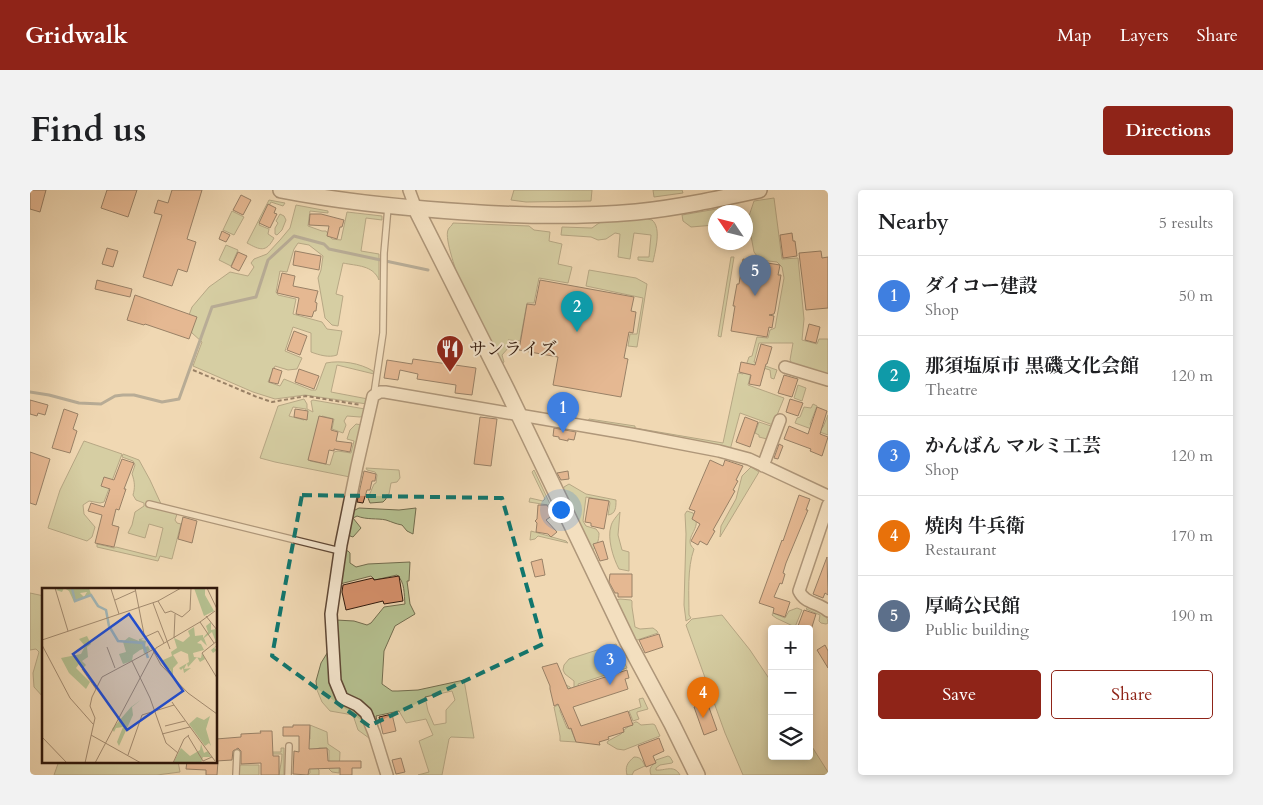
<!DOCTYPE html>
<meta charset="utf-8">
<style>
body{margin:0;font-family:Cardo,"Noto Serif JP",serif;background:#f2f2f2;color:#202124}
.controls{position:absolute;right:15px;bottom:15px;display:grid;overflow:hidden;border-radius:5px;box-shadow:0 2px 8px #0003}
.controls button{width:45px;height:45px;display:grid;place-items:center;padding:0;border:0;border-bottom:1px solid #e0e0e0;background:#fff;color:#202124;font:25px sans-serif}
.compass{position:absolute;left:678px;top:15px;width:45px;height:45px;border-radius:50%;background:#fff;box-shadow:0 2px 8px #0003;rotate:305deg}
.you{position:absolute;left:530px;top:319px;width:18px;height:18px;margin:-12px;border:4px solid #fff;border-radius:50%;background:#1a73e8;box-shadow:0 0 0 8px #1a73e833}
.badge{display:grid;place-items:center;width:32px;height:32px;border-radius:50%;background:#8f2418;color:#fff;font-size:16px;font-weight:700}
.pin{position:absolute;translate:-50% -41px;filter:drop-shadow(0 1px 2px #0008)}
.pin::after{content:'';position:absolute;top:26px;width:18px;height:15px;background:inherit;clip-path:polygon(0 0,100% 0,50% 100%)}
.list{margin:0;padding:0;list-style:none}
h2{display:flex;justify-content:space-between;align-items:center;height:65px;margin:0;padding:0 20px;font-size:21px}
h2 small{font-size:16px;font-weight:400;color:#757577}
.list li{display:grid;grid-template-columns:32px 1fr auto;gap:15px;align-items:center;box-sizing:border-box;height:80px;padding:0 20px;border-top:1px solid #e0e0e0}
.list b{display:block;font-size:19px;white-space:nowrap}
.list p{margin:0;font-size:16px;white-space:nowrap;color:#757577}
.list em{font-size:16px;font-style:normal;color:#757577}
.actions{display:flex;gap:10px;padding:15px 20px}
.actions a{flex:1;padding:11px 0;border:1px solid #8f2418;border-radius:5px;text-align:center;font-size:18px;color:#8f2418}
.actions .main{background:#8f2418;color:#fff}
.icon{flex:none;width:28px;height:28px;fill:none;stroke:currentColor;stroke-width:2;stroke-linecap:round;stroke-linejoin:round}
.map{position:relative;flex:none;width:798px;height:585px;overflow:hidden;border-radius:5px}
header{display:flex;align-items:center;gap:30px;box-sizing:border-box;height:70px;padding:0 25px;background:#8f2418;color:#fff}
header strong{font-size:24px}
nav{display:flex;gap:28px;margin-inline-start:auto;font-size:18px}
.intro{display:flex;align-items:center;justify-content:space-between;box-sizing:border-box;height:120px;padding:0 30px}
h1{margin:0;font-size:35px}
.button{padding:12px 22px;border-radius:5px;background:#8f2418;color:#fff;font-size:18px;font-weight:700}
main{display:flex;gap:30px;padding:0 30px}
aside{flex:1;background:#fff;border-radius:5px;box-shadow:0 2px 8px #0003}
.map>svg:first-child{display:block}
.green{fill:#b5c090;stroke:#726c4e;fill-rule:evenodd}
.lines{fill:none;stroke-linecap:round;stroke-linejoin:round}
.stream{stroke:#737673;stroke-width:3}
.building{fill:#d7916c;stroke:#2f170b}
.service-casing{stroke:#5f4735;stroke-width:8}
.minor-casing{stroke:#5f4735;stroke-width:14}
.tertiary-casing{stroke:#5f4735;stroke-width:18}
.path{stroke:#2f170b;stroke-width:2;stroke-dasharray:4 2.5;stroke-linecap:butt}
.service{stroke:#f5e6ce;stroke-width:5.5}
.minor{stroke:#f5e6ce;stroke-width:11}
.tertiary{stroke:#f5e6ce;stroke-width:15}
.marked{fill:none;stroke:#0f766e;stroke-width:4;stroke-dasharray:10 6;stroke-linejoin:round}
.labels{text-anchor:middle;stroke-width:4;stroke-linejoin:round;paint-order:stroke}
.poi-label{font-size:18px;fill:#2f170b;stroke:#f5e6ce;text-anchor:start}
.inset-river{fill:none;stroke:#a0b6b8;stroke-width:2.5}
.inset-road{fill:none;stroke:#a38b70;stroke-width:1}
.view{fill:#1d4ed8;fill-opacity:0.15;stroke:#1d4ed8;stroke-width:2.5}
.inset-edge{fill:none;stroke:#2f170b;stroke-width:2.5}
</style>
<header>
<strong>Gridwalk</strong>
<nav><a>Map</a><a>Layers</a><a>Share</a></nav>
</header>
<div class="intro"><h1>Find us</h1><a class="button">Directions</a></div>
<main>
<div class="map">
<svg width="798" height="585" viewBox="0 0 798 585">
<rect width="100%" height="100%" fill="#f0d8b3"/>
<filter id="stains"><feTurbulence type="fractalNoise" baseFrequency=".004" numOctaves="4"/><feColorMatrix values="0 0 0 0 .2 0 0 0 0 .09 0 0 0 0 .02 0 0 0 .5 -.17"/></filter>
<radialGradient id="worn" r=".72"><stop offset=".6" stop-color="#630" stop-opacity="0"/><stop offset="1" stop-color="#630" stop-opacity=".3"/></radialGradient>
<!-- green -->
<path class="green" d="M484,0H562L561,11L496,12L481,10Z
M623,0H652L653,3L624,7Z
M744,8L752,69L768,68L774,129L772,150L787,154L789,149H798V185L762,174L760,170L763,153H729L724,172L747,180L744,189L741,188L740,180L723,175L718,195L754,208L743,235L710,223L700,260L558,232L559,229L605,236V238L693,253L708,183L713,184L719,167L722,166L727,147L738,148L740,140L745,138L754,88L752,77L747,72L730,70L724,62L721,46V35L718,29L724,11Z
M239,10L255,13L253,16L241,12L229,35L239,39L238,44L244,48C236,63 230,60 217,53Z
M266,15L298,21V23L280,21L278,36L292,41H296L302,49L311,50L317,22L352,26V30L336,28L331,61L349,64V90C343,75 327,76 313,73L306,104L313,106L308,136L302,135L295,128L288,88L291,80L293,66L279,55L268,53L264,59L257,82L250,81L246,102L248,105L266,109L263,124L292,132L297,139L312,141L307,165C299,168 289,165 281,162V143L263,137L255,161L272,168L267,179L258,180L245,176L238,192L250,196L254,189L281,200H286L296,173C311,170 330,173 343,181L344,184L307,175L301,202L338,209L337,214L275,205L245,209L223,202L163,176L172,152L162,143L156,133L162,117L179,97L200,82L218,86L224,77L221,73L224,69L237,64L250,50L260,38Z
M698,17L703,20V22H686L685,35L661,37L653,31L652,25Z
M202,21L214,27L204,45L193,40Z
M250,24L254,26L256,30L252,40L247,45L245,44V38L248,33L246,31Z
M614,28C615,28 621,30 622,30C632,38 625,61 623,72L608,70V67H619L621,45L604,43L600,69L588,67L590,44L585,43L576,49L568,50L561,47L531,45L532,37L562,38L569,33L575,31Z
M423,33L499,36L504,40L520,42L519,51L532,54L528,74L542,77L538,93L509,88L504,113H497L490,151L478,150L480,151V156L472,165L474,172L469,176L431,97C428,85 414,49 418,40C419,37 422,36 423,33Z
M196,55L208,60L201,76L189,70Z
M701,67H704L691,147L688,146Z
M559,80L606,88L617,94L607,157L598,156L600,144H607L613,108L556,96Z
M768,195L776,198L772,211L764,208Z
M274,209L277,214V219L283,222L281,211L283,210L335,219L334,226L330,227L317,226L314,231L316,235L313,243L302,239L304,229L292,226L280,271L300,275L304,262L308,261L321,263L324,251L317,249L320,240L326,234L332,235L320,287L245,272L230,268L248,216ZM263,217L276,219L274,230L259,226Z
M783,214L787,216L780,234L781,236L791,239L793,237L798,225V245L765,233L767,228L770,227L774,217L781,218Z
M729,232L741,236L737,249L729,247V245L725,243Z
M54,251L92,264L74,312L70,313L59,311L53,315L54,324L65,337L62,347L57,351L18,338L30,300Z
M93,264L109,270L120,290L132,316L139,322L147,324L145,330L147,333L151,334L142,369L130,366L128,371L67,357V354L84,358L86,357L126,367L133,338L119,334L115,348L98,343L102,335L105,322L114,316V313L106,310L103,305C105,298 105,292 102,284L105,275L103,271L92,267Z
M721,277L729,282L690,347L691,336L706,309L712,286Z
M336,278L369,280L370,288L367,292L361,293L359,304L356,305V309L353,312L340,313L338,308L344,294L346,293L347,285L345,282L337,280Z
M504,280L520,314L518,315L499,312L500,308L513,311L515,309L502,282Z
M539,294L556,304L586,310C586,317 586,324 578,325L580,313L579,311L556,307L553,331L556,336L566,339L569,343C569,350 567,358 561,361L532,301L534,297Z
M329,318L369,320L386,318L383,344L377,341L372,335C366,334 362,332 356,330C347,328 337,330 327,326L323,328L331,338L323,347L320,346L318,342L321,322Z
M657,321L663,323C665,327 667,331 666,335C664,344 655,351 664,359C657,378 659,405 659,425L661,428L656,431L654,415L656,344L655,324Z
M590,322L588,345L592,360L599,362V381L589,379C583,368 577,348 581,336C582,331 587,326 590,322Z
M501,341L536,351L538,353L508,346L505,349L500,350Z
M314,360L318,361L320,363V373L326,377L338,374L380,372L379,391H377L380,414L385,424L365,436L354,461L352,494L362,501H368L388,500L434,490L444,548L421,547L419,549L412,585H388L399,582L389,551L403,545L396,529L376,533L369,521L346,526L351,550L343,551L328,540L323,525L300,521L292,512L287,500L286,491L291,473L299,460L306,430L324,431L337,435L341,433L354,417L375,414C374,404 375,392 367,385L345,390L341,386L310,394L313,381L312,376ZM422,501L425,510L416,520V533L404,535L398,521L395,507Z
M0,403L14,406V508L4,497L3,483L9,462L6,459L0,460Z
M590,409L601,410L602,411V417L605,437L610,439L623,438L627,441L628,443L604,451L585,413L586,410Z
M781,416C788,421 798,423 798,433L796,434L791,433L789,431L790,425L776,419L778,417Z
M767,418L772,420L765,437L746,428L742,425L743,423L755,428L759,421Z
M692,425L720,460L742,493V566H779V552L798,582V585H713L695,543L656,435L662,429Z
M586,454L597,478L548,494L553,511L531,517L530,521L537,538L541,539L546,552L530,551V546L524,517L528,515L536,495L540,497L544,502V491L535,484L533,480L534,475L539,469Z
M613,508L618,519L607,522V524L609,529L603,531L599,521L611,517L609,509Z
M605,532H607L611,535L623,534L625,535L630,546L594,560L587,559L577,553L578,551L591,544L595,539Z
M280,535L297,542L298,554L310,562L309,583L302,582L299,579V560L296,558H289L286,560L287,578L289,580V585H277L280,583L279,561L271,549H280Z
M251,558H254V585H249C250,577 252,571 252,564H235V562H251Z
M638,566L640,567L643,572L642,573L630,575L626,578V580C635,581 644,574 650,585H621C618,576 623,577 626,570Z
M604,567C611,567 612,570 615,576L604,581L602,585H597C595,577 597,573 604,567Z
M29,571H148L150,582L127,585H24Z
M209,575H229V585H209Z"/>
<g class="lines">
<!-- stream -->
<path class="stream" d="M0,202L19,205L49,213L71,214L85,206L93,205H104L132,212L149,209L182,117L226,107L238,70L264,46L294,54L299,59L398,80"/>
</g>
<!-- building -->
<path class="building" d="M0,0H16L10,22L0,19Z
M77,0H107L98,27L71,18Z
M142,0H172L157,49L166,52L157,82L148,79L142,96L113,87L132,25L124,23L128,10L138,13Z
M211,5L221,10L213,25L203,20Z
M238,14L246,18L244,23L247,24L240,38L229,33Z
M280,24H291L314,30L312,37H310L307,49L297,46L299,36L279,35Z
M192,41L200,45L196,52L189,49Z
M762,43L763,51H765L767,66L753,68L750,45Z
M77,58L88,61L83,77L72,74Z
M265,61L291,66L289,80L263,75Z
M791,61L792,68L798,67V118L776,120L769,63Z
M208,62L217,66L209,81L201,77Z
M713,69L750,75L748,85H751L745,121L744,124L739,125L744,126L742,138L739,137L737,147L701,141L705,116H703L707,94H709Z
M252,83L265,86L263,96L288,101L285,112L287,113L286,121H284L282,127L266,124L269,108L247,103Z
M67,90L102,99L100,107L65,99Z
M510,90L604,107L601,121L606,122L603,143L599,142L594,168L598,169L591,207L523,195L528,167L489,160L497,114L505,115Z
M105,105L167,127L159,149L115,134L114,135L97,130Z
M779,134L790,137L786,153L775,150Z
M264,141L277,146L270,165L257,160Z
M731,154L742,157L737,174H736L730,196L719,194L721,185L709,182L711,172L725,175Z
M383,169L446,178L442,205L425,203L426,195L387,189L388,184L370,180L368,190L354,188L357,170L382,174Z
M243,178L252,181L248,194L239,192Z
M269,179L289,186L284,199L265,192Z
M754,185L768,189L762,207L748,203Z
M760,209L773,213L768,226L756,222Z
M0,210L18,215L15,225L8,223L7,226L0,224Z
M787,217L797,221L790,244L798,247L792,266L780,261L781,259L754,249L759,236L778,244Z
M34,219L48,224L43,239L47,241L40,263L22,258Z
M265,219L278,221L277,230L264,227Z
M289,226L303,229L301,240L308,242L306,251L322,253L320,262L304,259V261L299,260L296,274L278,270Z
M450,227L467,229L461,276L444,274Z
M715,227L728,232L720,257L706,252Z
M524,238L546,242L544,250L538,249V251L529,249V247L523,246Z
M749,254L753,256L748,269L744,268Z
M0,262L20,269L6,315L0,313Z
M92,269L104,273L94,299H96L89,320L86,319L82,335L89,337L84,357L65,353L72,325L58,321L61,313L74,317L80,299L71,296L74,287L84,290Z
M680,270L693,276L695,270L713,276L706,290L708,291L703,300L705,301L683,340L685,341L677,355L670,351L668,355L661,351L670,334L662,329L665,321L659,319Z
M334,281L346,284L345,291H342L340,300H337L333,313L327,312Z
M538,281L539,289L531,290L527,283Z
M769,305L780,309L776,320H778L756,373L753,383L755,384L752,394L750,393L744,407L760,412L755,427L743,423L744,418L729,413L752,350L753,351Z
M559,308L579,311L574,339L561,336V333L555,332Z
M508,315H517L523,325L516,330L527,342L521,347L518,344L506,342L507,333L505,331L507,329Z
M153,327L167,331L162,353L148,349Z
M573,351L578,369L570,371L563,354Z
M797,367L798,405L795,403L793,408L783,404Z
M512,369L515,385L505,387L501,372Z
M580,384H602V407H588V403H585L579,392Z
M369,386L373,411L354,414L353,411L316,420L312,402L313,395L343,388L344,390Z
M774,420L786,424L781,440L768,436Z
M629,444L633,457L615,463L609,450Z
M795,455L798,461V478L787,460Z
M527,473L538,499L597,480L599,488L595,489L598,499L543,517L551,536L598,521L603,535L593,538L594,542L578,547L579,549L569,552L570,555L546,552L541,538L539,539L528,514L524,516L520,499V496L512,477Z
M677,512L687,540L674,545L664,517Z
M362,524L366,541L353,544L349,527Z
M263,535H280L279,559L297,558L298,571H331V578H322V585H310V578L279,579L278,585L263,584L264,561L269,562V546H253V537H263Z
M230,541H242L243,566H249V585H231V573L211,574V561L208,558L203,561L202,570L186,571V549L211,547V544L231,543Z
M629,548L634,561L623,566L626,573L616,577L608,556Z
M371,568L375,582L366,584L362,570Z
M157,571H188L187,585H176V580L156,579Z"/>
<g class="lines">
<defs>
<path id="service" d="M344,204L353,143L354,63L358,17
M119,314L310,361
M206,585L207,563
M258,585L259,556"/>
<path id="minor" d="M379,0L386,19
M755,177L798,190
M733,276L750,230
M798,315L769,401C775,414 788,412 798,421
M357,585L344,543L336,523L327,515L312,508L305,491L301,424L311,355L327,276L343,206L350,202H355L601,244L689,261L719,269L798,306"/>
<path id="tertiary" d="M251,0C312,12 373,18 435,22C492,26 549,27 606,22C647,18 688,9 729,0
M386,19L477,200L598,452L642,534L667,585"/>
</defs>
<!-- service casing -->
<use href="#service" class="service-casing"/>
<!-- minor casing -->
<use href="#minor" class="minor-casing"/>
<!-- tertiary casing -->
<use href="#tertiary" class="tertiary-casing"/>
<!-- path -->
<path class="path" d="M163,180L227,207L242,212L276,206L331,215"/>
<!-- service -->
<use href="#service" class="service"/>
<!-- minor -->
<use href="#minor" class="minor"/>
<!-- tertiary -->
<use href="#tertiary" class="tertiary"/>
</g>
<!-- marked area -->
<path d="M0 0H798V585H0ZM272,305L472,308L513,454L339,536L242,466Z" fill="#f0d8b3" fill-opacity=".55" fill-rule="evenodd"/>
<path class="marked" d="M272,305L472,308L513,454L339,536L242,466Z"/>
<!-- icons -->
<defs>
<symbol id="restaurant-pin" viewBox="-11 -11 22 30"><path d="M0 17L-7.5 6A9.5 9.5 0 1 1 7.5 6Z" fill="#8f2418" stroke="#f5e6ce"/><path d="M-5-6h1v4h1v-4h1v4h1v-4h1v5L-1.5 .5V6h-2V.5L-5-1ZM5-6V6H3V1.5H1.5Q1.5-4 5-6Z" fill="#fff"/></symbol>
</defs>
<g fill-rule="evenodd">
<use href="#restaurant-pin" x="404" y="143" width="32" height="43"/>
</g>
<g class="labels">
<!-- poi labels -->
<g class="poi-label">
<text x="439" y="165">サンライズ</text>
</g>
</g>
<!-- overview -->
<g transform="translate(12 398)">
<rect width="175" height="175" fill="#f0d8b3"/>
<path d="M18,0H47L49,6L42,9L45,4L38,5L42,9L32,14L27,3L22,0L20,4L14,2ZM152,0H163V7L172,23L162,28ZM169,34V42L174,41L175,58L172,60L175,62L171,65L169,62L175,57L170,44L162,50L165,58L159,52L155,55L159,56L162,62L151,65L152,69L159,70L160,65L163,71L158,74L155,69L146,79L145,75L142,81L149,80L142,85L141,80L139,82L137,80L147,74L146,66L139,63L131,67L136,75L131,80V89L128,81H124L119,73L130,68L129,64L135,60L132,50L141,54L148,48L146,43L152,39L153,48L161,47V50L166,44L164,38ZM45,48L49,56L45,59L46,69L40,73L44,77L41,80L37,76L34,80L48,94L44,101L27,85L19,70L39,66L43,58L37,51ZM87,49L97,53V51L102,50L99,52L104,53L103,59L106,58L108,62L102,66L101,61L98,62L91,67L93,72L91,67L90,73L81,76L77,66L84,64L81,54ZM100,111L90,119L91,127L77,158L75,154L81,139L74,140L72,144L70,141L89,119ZM168,128L164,141L169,158L167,155L163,158L147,136L155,129L162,132ZM159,156L162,165L166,163L169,169H161L159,175H131L139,160L148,168L158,162Z" fill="#b5c090"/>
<path class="inset-river" d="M30,0L33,13L49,7L56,18L64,22L67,38L76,53L101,55L106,70"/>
<path class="inset-road" d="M13,0L26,43M93,0L102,46L119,77L146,105L175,126M165,0L175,21M69,1L77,26M73,12L93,3M116,13L123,25L129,23L140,29L148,22L149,0M111,15L128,61M164,28L175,42M158,34L173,23M103,49L116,43L122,55M132,50L133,26M0,52L116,13L139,0M175,53L160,65L175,90M0,57L28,110L51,136M65,59L73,80M90,73L110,62M40,81L54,101M132,117L173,173M123,138L143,133M120,146L148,139M49,147L99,175M146,148L161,173L170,169M0,149L25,175M86,167L100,127L132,117L130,114M43,175L53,130L48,118L50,109L60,89L90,73L108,110L124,155L136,165M53,175L114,60L158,34L172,55M131,175L142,151L147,147"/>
<path class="view" d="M87,26L141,103L85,142L31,66Z"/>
<rect width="175" height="175" class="inset-edge"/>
</g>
<rect width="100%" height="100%" filter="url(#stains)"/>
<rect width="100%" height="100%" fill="url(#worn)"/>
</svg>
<div class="controls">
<button>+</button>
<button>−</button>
<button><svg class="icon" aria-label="layers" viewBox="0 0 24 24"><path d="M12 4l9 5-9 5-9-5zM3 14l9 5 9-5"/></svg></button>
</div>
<svg class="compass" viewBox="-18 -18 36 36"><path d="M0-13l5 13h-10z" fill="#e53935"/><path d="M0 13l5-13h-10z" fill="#757577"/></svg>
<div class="you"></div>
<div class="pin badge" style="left:533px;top:243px;background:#3f7fe0">1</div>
<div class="pin badge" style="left:547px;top:142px;background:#0f9aa8">2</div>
<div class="pin badge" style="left:580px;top:495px;background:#3f7fe0">3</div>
<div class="pin badge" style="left:673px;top:528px;background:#e8710a">4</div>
<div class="pin badge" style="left:725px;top:106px;background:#5c6f8a">5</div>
</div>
<aside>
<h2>Nearby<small>5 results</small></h2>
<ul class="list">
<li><span class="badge" style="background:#3f7fe0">1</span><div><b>ダイコー建設</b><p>Shop</p></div><em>50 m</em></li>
<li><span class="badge" style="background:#0f9aa8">2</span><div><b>那須塩原市 黒磯文化会館</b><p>Theatre</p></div><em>120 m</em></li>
<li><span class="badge" style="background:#3f7fe0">3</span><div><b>かんばん マルミ工芸</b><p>Shop</p></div><em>120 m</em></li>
<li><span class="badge" style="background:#e8710a">4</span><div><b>焼肉 牛兵衛</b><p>Restaurant</p></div><em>170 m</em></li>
<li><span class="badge" style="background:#5c6f8a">5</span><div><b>厚崎公民館</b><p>Public building</p></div><em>190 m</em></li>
</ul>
<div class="actions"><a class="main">Save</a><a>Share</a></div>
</aside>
</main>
